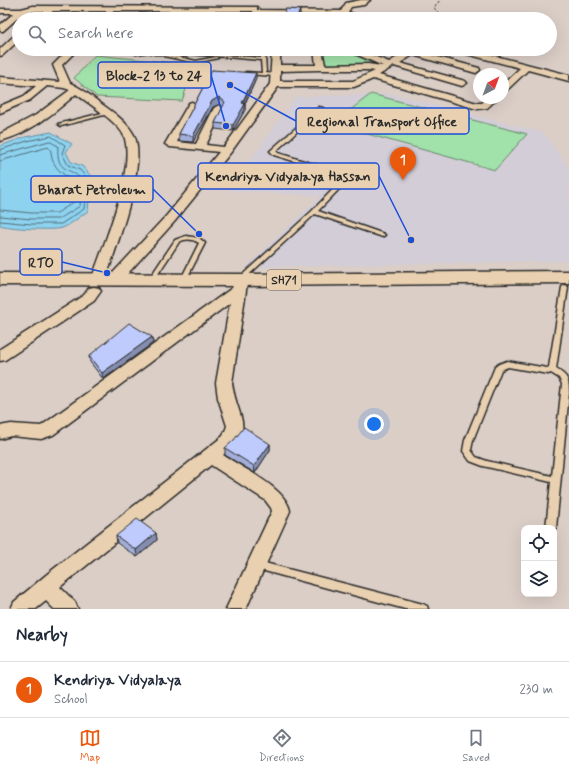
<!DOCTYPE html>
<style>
body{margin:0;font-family:Mynerve,sans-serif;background:#f6f6f7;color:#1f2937}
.controls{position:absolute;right:12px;bottom:12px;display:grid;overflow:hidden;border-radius:8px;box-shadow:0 4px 16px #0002}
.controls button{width:36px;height:36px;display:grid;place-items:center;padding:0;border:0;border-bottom:1px solid #e0e1e3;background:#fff;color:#1f2937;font:20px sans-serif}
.compass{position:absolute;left:473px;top:68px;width:36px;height:36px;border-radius:50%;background:#fff;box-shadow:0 4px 16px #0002;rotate:41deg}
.you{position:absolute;left:374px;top:424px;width:14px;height:14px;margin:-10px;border:3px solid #fff;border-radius:50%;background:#1a73e8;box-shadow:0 0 0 6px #1a73e833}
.badge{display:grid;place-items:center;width:26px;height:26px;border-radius:50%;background:#ea580c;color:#fff;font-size:13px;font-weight:700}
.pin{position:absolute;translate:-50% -33px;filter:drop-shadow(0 1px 2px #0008)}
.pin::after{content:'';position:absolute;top:21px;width:14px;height:12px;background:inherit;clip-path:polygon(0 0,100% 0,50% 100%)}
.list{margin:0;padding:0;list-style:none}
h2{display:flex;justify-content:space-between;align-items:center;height:52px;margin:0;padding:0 16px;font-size:17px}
h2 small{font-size:13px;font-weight:400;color:#747a83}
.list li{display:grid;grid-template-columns:26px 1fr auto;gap:12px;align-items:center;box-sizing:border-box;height:56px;padding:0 16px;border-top:1px solid #e0e1e3}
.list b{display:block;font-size:15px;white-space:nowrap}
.list p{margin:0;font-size:13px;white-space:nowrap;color:#747a83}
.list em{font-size:13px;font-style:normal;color:#747a83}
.icon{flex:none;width:22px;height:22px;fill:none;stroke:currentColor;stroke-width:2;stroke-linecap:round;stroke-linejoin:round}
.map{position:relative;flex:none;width:569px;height:609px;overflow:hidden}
.search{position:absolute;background:#fff;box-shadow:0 4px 16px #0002;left:12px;right:12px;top:12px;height:44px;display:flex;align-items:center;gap:10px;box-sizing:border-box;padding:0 14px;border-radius:22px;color:#747a83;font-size:15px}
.sheet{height:108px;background:#fff}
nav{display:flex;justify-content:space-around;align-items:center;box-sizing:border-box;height:56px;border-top:1px solid #e0e1e3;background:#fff;font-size:11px;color:#747a83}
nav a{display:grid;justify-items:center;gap:2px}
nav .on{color:#ea580c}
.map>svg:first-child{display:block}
.built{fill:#d2cdd7}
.green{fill:#a1e1aa;stroke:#66866a}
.water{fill:#8dd2ef;stroke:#668fa1}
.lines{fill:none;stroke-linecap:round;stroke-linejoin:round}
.shore{stroke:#526e79;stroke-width:1}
.lane-casing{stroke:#2b2b2b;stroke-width:3}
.street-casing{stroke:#2b2b2b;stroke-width:3}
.primary-casing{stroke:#2b2b2b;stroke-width:3}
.path{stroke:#2b2b2b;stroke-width:1;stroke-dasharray:2.5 2;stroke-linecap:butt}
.lane{fill:#e8d0b0;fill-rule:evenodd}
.street{fill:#e8d0b0;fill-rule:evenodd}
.primary{fill:#e8d0b0;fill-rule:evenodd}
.wall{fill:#a3afd9;stroke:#2b2b2b}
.shaded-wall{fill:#858eb0;stroke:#2b2b2b}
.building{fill:#becbfc;stroke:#2b2b2b}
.labels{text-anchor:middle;stroke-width:3.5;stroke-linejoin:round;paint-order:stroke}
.shield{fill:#e8d0b0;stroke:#645c53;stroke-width:1}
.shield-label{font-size:12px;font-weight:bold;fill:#2b2b2b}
.leader{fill:none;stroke:#1d4ed8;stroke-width:1.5}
.callout-dot{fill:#1d4ed8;stroke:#e8d0b0;stroke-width:1.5}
.callout{fill:#e8d0b0;stroke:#1d4ed8;stroke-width:1.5}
.callout-label{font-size:14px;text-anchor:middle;font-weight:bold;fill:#2b2b2b}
</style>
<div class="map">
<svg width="569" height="609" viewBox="0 0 569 609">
<rect width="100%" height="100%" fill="#dbcec7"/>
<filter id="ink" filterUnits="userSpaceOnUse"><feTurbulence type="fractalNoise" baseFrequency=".025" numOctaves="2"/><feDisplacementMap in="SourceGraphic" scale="8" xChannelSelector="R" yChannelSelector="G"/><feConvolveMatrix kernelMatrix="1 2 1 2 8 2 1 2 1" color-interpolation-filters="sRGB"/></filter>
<g filter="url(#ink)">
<!-- built -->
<path class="built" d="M391,94L544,133L569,169V261L246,267L321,196L229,191L295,97Z"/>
<!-- green -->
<path class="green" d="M321,49H342L367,60L372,64L367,66H324Z
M95,55L194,65L182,101L97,97L74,78Z
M371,94L527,134L495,170L332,124Z"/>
<!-- water -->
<path class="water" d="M51,132L72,144L66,152L71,162L82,166L91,176L88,211C82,215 69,226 62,228C54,231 7,228 0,225V146L25,137Z"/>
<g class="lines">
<!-- shore -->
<path class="shore" d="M0,150L27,141L51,136L65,145L62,153L68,165L80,170L87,178L84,209L61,224H31L0,221
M0,155L49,141L58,146C56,174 70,166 82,180L80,206L59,219H31L0,216
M0,161L48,147C52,151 51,154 52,159C57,171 64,175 75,181L74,202L57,213H31L0,210"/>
<defs>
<path id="lane" d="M140,14L210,18L212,19H190L142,16L139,19H135Z
M135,49H141L137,52L146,50L144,49H153L152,50L156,52L178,51L261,58V53L222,50L220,49L263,51L265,52L264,53L265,54L266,73L275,74L277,75L275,76L244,74V73L246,72L262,73L261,60L178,53L166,54L196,61L216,57L218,58L196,63L164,56V55L166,54H155L149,52L136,54L132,51Z
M319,107L323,108L276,151L278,153L343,173L347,176V181L318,211L384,234L385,235L382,237L380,236L315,214L242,281H238L237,280L238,279L312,211L342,180V178L339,175L274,155L270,151Z
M106,112H108V114L61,126L58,124Z
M186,236L199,238L205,243L186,280H182L181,279L199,243C193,239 186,238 179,242L154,280H150L149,279L175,240Z
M565,285L568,287L556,369C568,376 569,380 569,393L556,528L554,531V528H546L551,482L483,466L470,461L463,451L465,440L495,367L499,364L507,361L547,368L549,367L562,287ZM508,367L548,374L551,373L559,378L562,384L552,476L487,461L476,457L471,450L473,440L501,370Z
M257,561L423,604L427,606L428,609H405L257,569L254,568L252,565L254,562Z"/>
<path id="street" d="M361,0H370L364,5L351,7L348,12L366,19H354L342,15L256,14H253V11H53L44,19H35L44,11C23,10 18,18 3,31H0V25L14,13H0V9H21L33,6L254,7H257V10L341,11L346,3Z
M16,34H19V40L3,55L0,56V49Z
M69,49H78L62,65L70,83C82,88 92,97 103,105C114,113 127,122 134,135C148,164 116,247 106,278L104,281H94L92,278C103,246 136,168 124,136C119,123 88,103 76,94C54,113 29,134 0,141V134L36,115L70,90L64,88L47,86L30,100L0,113V106L24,96L36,86L0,83V77L60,82L53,65Z
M272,49H280V65H316L314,49H322L325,65L368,64L382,66H383L344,49H356L389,62L411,49H421L419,52L479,68L480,70L476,73L413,55L400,63L465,81L467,83L462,86L394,66L379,75L477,103H482L487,98H498L487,108L477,109L373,79L354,87H278L231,152L175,221L121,281H111L109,278L111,275L167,215L219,152L170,147L165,144L189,103L192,102L197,105L177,142L196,144L214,108L219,105L224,108L206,145L224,147L270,84ZM319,70H368L375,71L353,81H280V71Z
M454,49H468L569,75V81L528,70L506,91L503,92V84L520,68L455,51Z
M240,280L245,281L247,284L232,383C237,419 257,428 223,455C242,468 286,488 290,511L246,609H226L272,511L271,508L265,500L211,465L60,587L75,602L78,609H54L46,601L36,609H11L14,602L46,575L223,436L227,426L218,398L216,383L230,303L53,435L41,439L11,436L0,439V426L11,424L41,426L232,288L235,281Z
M94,287L99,288L101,291L94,301L5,360L0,361V349L84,295L89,288Z"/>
<path id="primary" d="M569,271V283L240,286L0,285V273L240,274Z"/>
</defs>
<!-- lane casing -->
<use href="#lane" class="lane-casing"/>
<!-- street casing -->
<use href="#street" class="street-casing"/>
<!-- primary casing -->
<use href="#primary" class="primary-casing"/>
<!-- path -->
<path class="path" d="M430,19L438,12L434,8L440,0"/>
<!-- lane -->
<use href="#lane" class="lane"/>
<!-- street -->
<use href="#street" class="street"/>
<!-- primary -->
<use href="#primary" class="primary"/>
</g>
<!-- wall -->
<path class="wall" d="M212,70L256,79L245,104V110L233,131L215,129V123L223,107L220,104L213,107L193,142L179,141V134Z
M152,337L153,343L103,379L90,362L89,356Z
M270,444V450L255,473L225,455V448Z
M156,533L157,540L137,557L117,543L116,536Z"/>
<!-- shaded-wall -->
<path class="shaded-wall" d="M300,10V16L299,19H296Z
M256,73V79L243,107L245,104V110L233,131V125Z
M219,97L220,104L213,107L193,142V136L212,101Z
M152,337L153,343L103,379L102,373Z
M270,444V450L255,473L254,466Z
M156,533L157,540L137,557L136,550Z"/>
<!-- building -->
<path class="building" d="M286,9L300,10L296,19H281Z
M212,70L256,73L242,103L245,104L233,125L215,123L225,102L219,97L212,101L193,136L179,134Z
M129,323L152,337L102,373L89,356Z
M244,427L270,444L254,466L225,448L234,440Z
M137,519L156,533L136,550L116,536Z"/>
</g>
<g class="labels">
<!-- shield labels -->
<rect class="shield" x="267" y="270" width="34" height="20" rx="3"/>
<g class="shield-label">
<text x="284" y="284">SH71</text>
</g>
</g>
<!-- callouts -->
<path class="leader" d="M226 126L211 75M230 85L296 121M411 240L379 176M199 234L153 189M107 273L62 262"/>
<g class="callout-dot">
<circle cx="226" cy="126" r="4"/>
<circle cx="230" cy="85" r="4"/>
<circle cx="411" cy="240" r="4"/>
<circle cx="199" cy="234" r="4"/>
<circle cx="107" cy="273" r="4"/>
</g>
<g class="callout">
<rect x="98" y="62" width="113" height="26" rx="4"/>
<rect x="296" y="108" width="173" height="26" rx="4"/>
<rect x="198" y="163" width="181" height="26" rx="4"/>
<rect x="31" y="176" width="122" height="26" rx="4"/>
<rect x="20" y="249" width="42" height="26" rx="4"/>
</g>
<g class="callout-label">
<text x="154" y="80">Block-2 13 to 24</text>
<text x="382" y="126">Regional Transport Office</text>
<text x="288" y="181">Kendriya Vidyalaya Hassan</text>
<text x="92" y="194">Bharat Petroleum</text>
<text x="41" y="267">RTO</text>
</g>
</svg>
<div class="controls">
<button><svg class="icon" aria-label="locate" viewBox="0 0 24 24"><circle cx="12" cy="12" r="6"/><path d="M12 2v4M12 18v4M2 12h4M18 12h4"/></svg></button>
<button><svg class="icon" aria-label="layers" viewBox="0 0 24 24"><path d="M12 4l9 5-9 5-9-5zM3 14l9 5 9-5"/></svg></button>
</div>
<svg class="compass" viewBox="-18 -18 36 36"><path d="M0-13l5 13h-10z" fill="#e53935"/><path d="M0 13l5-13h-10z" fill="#747a83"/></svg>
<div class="you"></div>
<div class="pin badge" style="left:403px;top:180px">1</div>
<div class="search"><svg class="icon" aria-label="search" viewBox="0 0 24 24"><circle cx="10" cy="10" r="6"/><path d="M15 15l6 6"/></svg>Search here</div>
</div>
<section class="sheet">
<h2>Nearby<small></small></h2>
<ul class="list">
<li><span class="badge">1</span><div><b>Kendriya Vidyalaya</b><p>School</p></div><em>230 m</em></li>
</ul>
</section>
<nav>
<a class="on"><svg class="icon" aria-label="map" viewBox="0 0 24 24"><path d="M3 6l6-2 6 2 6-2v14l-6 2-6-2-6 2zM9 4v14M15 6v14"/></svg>Map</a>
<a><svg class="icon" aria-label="directions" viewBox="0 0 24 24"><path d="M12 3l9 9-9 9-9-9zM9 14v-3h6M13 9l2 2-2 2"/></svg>Directions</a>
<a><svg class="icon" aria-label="saved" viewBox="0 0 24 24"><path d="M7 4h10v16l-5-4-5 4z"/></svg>Saved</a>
</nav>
